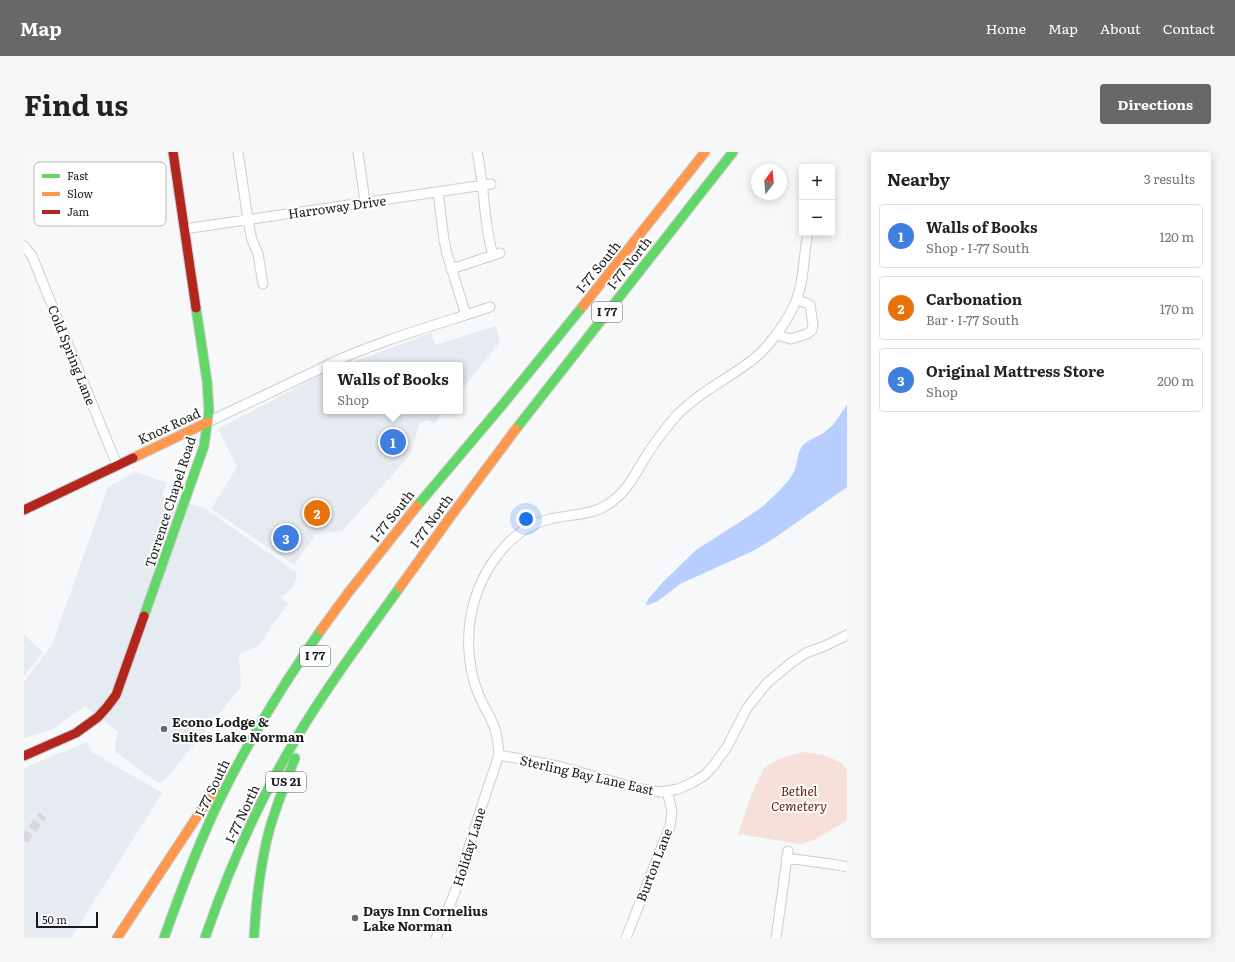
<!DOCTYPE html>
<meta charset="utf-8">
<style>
body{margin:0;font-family:Literata,serif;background:#f6f6f6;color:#222}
.controls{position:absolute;right:12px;top:12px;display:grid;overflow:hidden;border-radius:4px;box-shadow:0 2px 10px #0003}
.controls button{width:36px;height:36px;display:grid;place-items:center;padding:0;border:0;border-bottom:1px solid #e0e0e0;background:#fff;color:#222;font:20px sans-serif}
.compass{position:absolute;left:727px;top:12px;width:36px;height:36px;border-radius:50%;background:#fff;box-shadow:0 2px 10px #0003;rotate:16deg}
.scale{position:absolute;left:12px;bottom:10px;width:62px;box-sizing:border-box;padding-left:4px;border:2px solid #1a1b1c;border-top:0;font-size:11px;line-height:14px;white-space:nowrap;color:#1a1b1c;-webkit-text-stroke:3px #fff;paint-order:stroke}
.you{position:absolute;left:502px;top:367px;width:14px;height:14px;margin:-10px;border:3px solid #fff;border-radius:50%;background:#1a73e8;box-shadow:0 0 0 6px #1a73e833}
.badge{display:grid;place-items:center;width:26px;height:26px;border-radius:50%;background:#67686a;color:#fff;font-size:13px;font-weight:700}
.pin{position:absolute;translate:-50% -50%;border:2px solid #fff;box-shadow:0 1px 4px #0006}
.popup{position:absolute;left:299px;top:210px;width:140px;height:52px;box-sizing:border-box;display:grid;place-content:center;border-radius:4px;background:#fff;filter:drop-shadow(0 1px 3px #0005);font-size:13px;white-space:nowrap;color:#767676}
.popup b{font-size:15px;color:#222}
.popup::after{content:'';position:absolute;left:50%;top:100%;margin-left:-8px;border:8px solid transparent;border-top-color:#fff}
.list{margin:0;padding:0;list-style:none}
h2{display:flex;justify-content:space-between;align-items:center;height:52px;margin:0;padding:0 16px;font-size:17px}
h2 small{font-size:13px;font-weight:400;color:#767676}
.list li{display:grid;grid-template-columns:26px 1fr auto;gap:12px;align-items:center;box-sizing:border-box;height:64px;margin:0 8px 8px;padding:0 8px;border:1px solid #e0e0e0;border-radius:4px}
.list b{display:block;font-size:15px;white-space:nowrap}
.list p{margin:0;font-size:13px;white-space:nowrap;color:#767676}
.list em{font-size:13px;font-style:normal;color:#767676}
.map{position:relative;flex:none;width:823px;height:786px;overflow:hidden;border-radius:4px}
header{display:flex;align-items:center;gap:24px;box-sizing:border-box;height:56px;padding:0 20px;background:#67686a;color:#fff}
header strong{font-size:19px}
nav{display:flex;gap:22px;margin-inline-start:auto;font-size:14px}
.intro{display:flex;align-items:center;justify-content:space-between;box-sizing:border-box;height:96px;padding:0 24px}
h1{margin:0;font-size:28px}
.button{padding:10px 18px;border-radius:4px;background:#67686a;color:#fff;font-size:14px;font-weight:700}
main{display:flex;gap:24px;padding:0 24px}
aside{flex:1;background:#fff;border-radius:4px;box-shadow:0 2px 10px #0003}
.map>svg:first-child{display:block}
.built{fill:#e6eaf1}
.green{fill:#f6e0d9}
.water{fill:#b7cefe}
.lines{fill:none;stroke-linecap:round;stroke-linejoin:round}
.street-tunnel{stroke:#d5d7d9;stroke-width:9;stroke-dasharray:9 4.5;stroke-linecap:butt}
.street-casing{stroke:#cccdce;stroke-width:11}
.fast-casing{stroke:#cccdce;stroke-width:11}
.slow-casing{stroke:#cccdce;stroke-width:11}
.jam-casing{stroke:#cccdce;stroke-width:11}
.street{stroke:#fefefe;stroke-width:9}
.fast{stroke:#63d668;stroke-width:9}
.slow{stroke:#ff974d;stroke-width:9}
.jam{stroke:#b3261e;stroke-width:9}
.poi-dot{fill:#67686a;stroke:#fff;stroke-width:1.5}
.labels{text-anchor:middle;stroke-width:4;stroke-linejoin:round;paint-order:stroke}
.shield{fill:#fff;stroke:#5f5f60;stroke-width:1}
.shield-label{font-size:12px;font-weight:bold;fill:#1a1b1c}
.street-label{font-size:13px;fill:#1a1b1c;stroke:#fff}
.poi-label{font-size:13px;font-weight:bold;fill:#1a1b1c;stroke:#fff;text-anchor:start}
.park-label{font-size:13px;font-style:italic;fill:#5e2209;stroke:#fff}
.key{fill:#fff;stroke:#babbbb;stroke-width:1}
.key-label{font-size:11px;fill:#1a1b1c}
</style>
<header>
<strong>Map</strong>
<nav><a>Home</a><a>Map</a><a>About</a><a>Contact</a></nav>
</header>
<div class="intro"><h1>Find us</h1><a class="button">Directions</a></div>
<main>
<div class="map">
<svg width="823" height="786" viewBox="0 0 823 786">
<rect width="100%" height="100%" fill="#f6f8fa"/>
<!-- built -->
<path class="built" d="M472,174L476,190L436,240V213H321L407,181L411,193Z
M302,220V259H420L410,272L403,268L395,272L387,302L318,379L291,383L270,413L187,357L213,315L194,277Z
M111,320L143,331L138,344L180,356L272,420L273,426L266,438L257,446L264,452L234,494L215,502L217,535L141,628L134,631L92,600L91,591L94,580L61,554L29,577L0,586V530L28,493L84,335Z
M0,483L19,500L0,524Z
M63,590L68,600L138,641L47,786H0V616Z"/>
<!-- green -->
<path class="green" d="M778,600L800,603L818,611L823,618V669L788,689L775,692L714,682L728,641L740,616L755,607Z"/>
<!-- water -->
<path class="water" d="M823,253V335L752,385L731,398L656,432L634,449L624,453L622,452L625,446L639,430L672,398L719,368L738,355L754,340L765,328L771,318L775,300L778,294L784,289L798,282L809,273Z"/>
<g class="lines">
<!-- street-tunnel -->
<path class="street-tunnel" d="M0,688L19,663"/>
<defs>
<path id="street" d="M214,0L224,68L228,88L234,102L239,132
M334,0L341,50
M453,0C461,34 459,70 469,103
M414,40L420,88L423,102L442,163
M160,77L467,32
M0,94L8,104L93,313
M427,117L476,101
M752,183L767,187L783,182L788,178L789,173L786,153L782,151L773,148
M303,213C354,189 412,173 466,155
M184,270L302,214
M475,603C474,593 474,582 469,572C465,562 458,552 454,541C445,518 442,488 447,463C455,422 483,377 526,367C546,362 568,364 586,351C605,337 609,325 621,306C630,291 641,277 652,264C674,241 702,228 727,209C743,198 765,167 772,149C781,127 779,103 784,81
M475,603L534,614L612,636L637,640L654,637L668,631L681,623L690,613L703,595L723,556L743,531L767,511L782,501L803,493L823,483
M762,706L814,713L823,715
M412,786L431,740L462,641L475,603
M602,786L646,674L648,659L643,639
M752,786L764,699"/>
<path id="fast" d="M492,277L709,0
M393,354L480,251L559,154
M120,464L180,294L185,259L183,229L172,156
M140,786C157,738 175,690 197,645C226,586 260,531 297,478
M181,786C205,716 235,648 273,585C304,533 341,484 376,435
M230,786C232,750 236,714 245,679C252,654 262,630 271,606"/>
<path id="slow" d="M559,154L681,0
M109,306L184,270
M376,435L427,364L492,277
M297,478L324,441L393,354
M93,786L190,639"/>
<path id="jam" d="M149,0L172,156
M0,358L109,306
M0,604L52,581L74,565L83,555L92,543L120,464"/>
</defs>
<!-- street casing -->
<use href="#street" class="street-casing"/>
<!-- fast casing -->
<use href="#fast" class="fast-casing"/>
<!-- slow casing -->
<use href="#slow" class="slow-casing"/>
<!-- jam casing -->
<use href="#jam" class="jam-casing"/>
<!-- street -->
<use href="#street" class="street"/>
<!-- fast -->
<use href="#fast" class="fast"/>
<!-- slow -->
<use href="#slow" class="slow"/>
<!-- jam -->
<use href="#jam" class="jam"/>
</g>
<!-- markers -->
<g class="poi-dot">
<circle cx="140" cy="577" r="4"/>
<circle cx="331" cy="766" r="4"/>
</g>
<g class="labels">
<!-- shield labels -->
<g class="shield">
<rect x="568" y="150" width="30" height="20" rx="3"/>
<rect x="276" y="494" width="30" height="20" rx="3"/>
<rect x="242" y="620" width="40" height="20" rx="3"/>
</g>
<g class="shield-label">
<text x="583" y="164">I 77</text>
<text x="291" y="508">I 77</text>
<text x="262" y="634">US 21</text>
</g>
<!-- street labels -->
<g class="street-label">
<text transform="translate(313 55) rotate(-8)" y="5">Harroway Drive</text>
<text transform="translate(605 111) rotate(-52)" y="5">I-77 North</text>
<text transform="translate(574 115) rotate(-51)" y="5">I-77 South</text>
<text transform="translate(48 203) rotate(68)" y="5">Cold Spring Lane</text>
<text transform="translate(145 274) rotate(-25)" y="5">Knox Road</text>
<text transform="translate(146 350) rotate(-72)" y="5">Torrence Chapel Road</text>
<text transform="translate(368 364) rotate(-52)" y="5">I-77 South</text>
<text transform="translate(407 369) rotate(-54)" y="5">I-77 North</text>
<text transform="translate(563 623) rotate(13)" y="5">Sterling Bay Lane East</text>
<text transform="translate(188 636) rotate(-64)" y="5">I-77 South</text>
<text transform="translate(218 662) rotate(-65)" y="5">I-77 North</text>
<text transform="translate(445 695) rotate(-73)" y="5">Holiday Lane</text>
<text transform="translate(630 713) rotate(-69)" y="5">Burton Lane</text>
</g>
<!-- poi labels -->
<g class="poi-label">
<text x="148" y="575">Econo Lodge &amp;<tspan x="148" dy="15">Suites Lake Norman</tspan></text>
<text x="339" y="764">Days Inn Cornelius<tspan x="339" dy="15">Lake Norman</tspan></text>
</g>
<!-- park labels -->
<g class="park-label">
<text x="775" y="644">Bethel<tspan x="775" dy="15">Cemetery</tspan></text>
</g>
</g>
<!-- legend -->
<rect x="10" y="10" width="132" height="64" rx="6" class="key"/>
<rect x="18" y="22" width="18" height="4" fill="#63d668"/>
<rect x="18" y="40" width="18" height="4" fill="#ff974d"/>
<rect x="18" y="58" width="18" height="4" fill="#b3261e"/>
<g class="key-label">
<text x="43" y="28">Fast</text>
<text x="43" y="46">Slow</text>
<text x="43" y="64">Jam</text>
</g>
</svg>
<div class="controls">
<button>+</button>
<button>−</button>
</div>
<svg class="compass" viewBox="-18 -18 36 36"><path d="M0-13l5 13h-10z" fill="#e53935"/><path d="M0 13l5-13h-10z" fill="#767676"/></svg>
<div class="scale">50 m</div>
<div class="you"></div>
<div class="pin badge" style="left:369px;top:290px;background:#3f7fe0">1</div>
<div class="popup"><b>Walls of Books</b>Shop</div>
<div class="pin badge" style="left:293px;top:361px;background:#e8710a">2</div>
<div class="pin badge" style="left:262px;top:386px;background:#3f7fe0">3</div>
</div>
<aside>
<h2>Nearby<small>3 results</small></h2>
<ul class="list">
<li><span class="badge" style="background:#3f7fe0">1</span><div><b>Walls of Books</b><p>Shop · I-77 South</p></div><em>120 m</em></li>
<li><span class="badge" style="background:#e8710a">2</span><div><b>Carbonation</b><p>Bar · I-77 South</p></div><em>170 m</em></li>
<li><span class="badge" style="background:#3f7fe0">3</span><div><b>Original Mattress Store</b><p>Shop</p></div><em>200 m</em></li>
</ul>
</aside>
</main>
